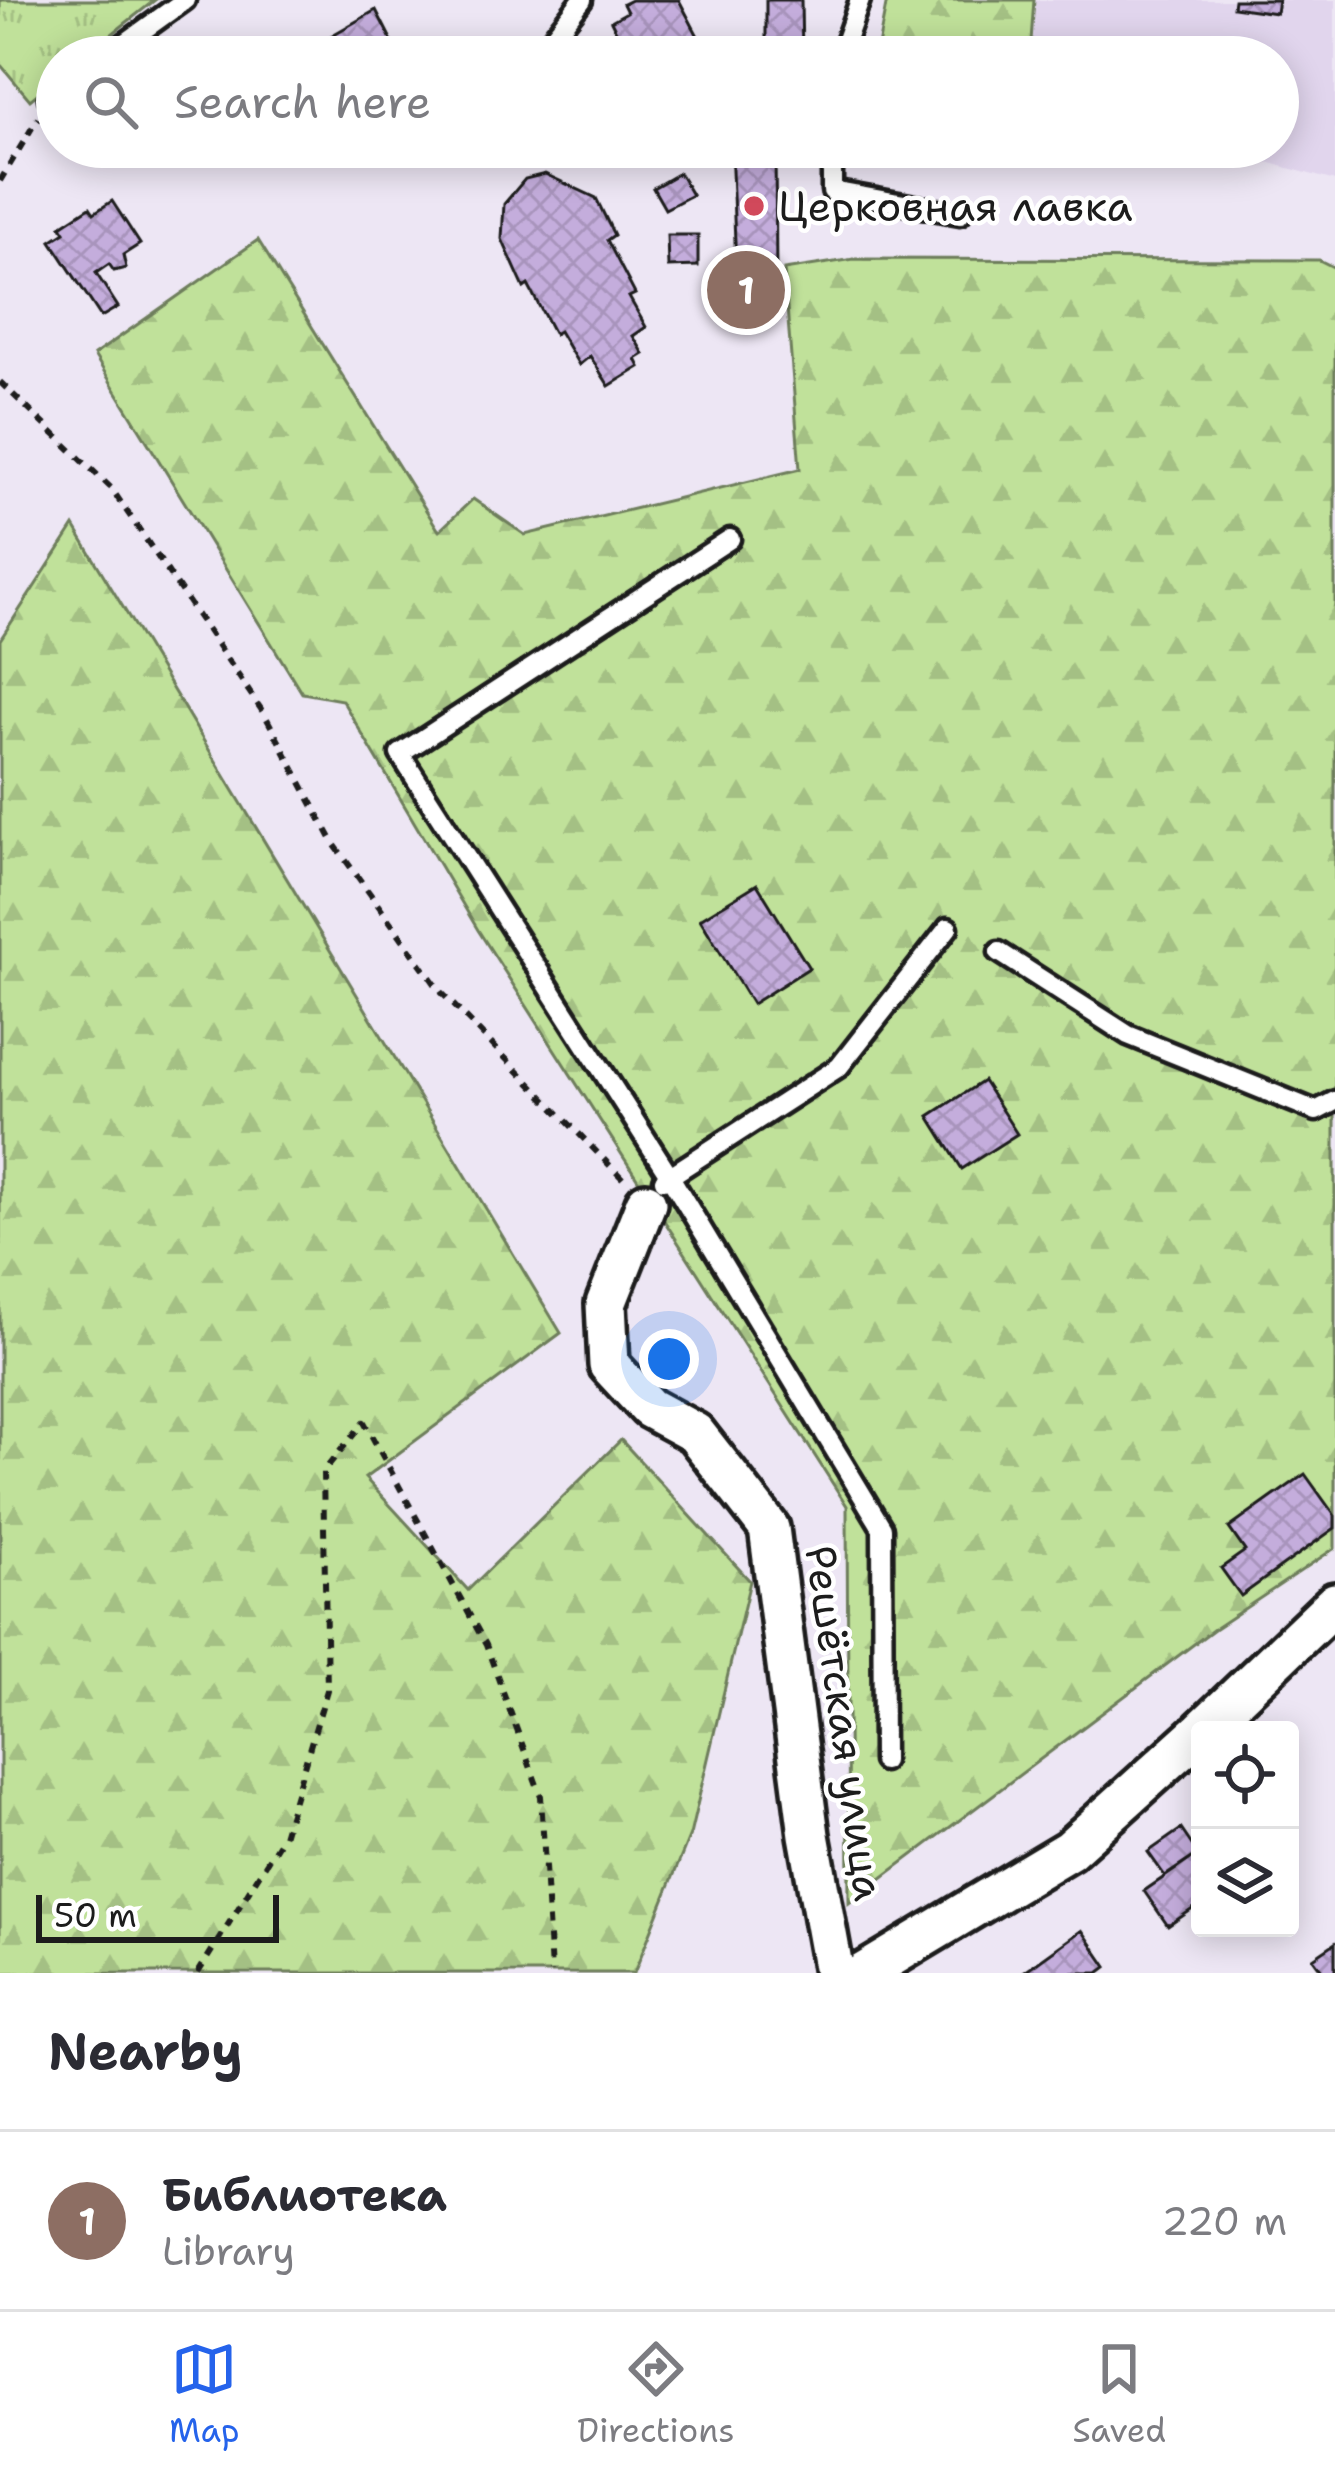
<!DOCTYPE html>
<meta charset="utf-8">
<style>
body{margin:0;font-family:"Shantell Sans",sans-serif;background:#f2f2f3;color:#2b2b33}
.controls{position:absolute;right:36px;bottom:36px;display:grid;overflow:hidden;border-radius:12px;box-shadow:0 6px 30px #0003}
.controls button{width:108px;height:108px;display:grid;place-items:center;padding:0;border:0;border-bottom:3px solid #e1e1e2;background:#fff;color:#2b2b33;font:60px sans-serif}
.scale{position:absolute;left:36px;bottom:30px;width:243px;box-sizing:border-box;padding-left:12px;border:6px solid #1c1c1c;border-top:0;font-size:33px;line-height:42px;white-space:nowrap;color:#1c1c1c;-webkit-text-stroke:9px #fff;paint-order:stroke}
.you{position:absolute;left:669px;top:1359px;width:42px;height:42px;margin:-30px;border:9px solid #fff;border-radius:50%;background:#1a73e8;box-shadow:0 0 0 18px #1a73e833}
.badge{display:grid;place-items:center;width:78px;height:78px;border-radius:50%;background:#2563eb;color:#fff;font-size:39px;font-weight:700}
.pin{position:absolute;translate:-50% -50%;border:6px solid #fff;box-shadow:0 3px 12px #0006}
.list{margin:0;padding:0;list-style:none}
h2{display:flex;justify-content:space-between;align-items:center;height:156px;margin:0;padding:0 48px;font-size:51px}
h2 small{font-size:39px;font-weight:400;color:#7c7c81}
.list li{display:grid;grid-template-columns:78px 1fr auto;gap:36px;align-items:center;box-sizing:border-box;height:180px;padding:0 48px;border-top:3px solid #e1e1e2}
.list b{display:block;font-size:45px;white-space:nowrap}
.list p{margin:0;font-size:39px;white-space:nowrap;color:#7c7c81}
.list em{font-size:39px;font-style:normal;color:#7c7c81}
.icon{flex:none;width:66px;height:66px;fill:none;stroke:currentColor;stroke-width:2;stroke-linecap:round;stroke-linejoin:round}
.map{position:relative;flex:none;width:1335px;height:1973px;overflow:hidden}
.search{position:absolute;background:#fff;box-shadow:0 6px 30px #0003;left:36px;right:36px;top:36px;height:132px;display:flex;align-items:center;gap:30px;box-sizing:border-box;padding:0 42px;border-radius:66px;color:#7c7c81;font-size:45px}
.sheet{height:336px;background:#fff}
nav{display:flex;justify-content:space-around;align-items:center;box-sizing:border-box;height:168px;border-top:3px solid #e1e1e2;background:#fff;font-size:33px;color:#7c7c81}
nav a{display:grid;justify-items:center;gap:6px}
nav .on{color:#2563eb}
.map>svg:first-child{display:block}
.built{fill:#e1d5ed}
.grass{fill:url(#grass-tufts);stroke:#6e7e5b;stroke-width:3}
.forest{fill:url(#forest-firs);stroke:#6e7e5b;stroke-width:3}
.building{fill:url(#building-cross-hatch);stroke:#1c1c1c;stroke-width:3}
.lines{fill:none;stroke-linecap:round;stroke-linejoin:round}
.service-casing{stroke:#1c1c1c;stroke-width:27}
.minor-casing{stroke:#1c1c1c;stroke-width:48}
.path{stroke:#1c1c1c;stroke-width:6;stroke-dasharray:9 9;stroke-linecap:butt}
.service{stroke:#fff;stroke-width:18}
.minor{stroke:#fff;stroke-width:39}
.poi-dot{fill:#d1495b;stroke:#fff;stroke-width:4.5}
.labels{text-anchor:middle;stroke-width:9;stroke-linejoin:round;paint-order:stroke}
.poi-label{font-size:42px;fill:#1c1c1c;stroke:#fff;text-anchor:start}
.street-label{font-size:42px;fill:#1c1c1c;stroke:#fff}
</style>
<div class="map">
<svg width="1335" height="1973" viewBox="0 0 1335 1973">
<defs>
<pattern id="grass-tufts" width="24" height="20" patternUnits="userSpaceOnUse" patternTransform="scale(3)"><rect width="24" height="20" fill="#c0e19a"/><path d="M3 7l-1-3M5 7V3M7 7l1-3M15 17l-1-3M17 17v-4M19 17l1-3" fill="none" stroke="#a4c084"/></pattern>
<pattern id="forest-firs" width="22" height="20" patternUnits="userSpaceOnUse" patternTransform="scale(3)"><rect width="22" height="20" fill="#c0e19a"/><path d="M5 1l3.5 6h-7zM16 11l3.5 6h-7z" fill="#a4c084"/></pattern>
<pattern id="building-cross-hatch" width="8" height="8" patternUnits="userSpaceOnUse" patternTransform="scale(3)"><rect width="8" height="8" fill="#c4addc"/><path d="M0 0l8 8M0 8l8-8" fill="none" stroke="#a894bc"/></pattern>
</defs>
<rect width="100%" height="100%" fill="#ede6f4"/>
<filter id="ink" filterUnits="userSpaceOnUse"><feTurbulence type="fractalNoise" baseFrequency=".00833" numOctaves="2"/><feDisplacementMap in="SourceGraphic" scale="24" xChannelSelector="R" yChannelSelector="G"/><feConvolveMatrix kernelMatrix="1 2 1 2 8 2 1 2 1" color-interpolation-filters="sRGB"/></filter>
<g filter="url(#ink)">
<!-- built -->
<path class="built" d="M960,0H1335V181L1213,147H1278V57H954Z"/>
<!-- grass -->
<path class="grass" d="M0,0H155L83,57H57V78L30,100L0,64Z"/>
<!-- forest -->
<path class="forest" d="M887,0H1034L1031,41L876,57Z
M258,240L439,531L473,499L525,535L800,469L784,270L854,259L1319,260L1335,268V1548L1214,1629L849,1903L847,1506L478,930L342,700L302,693L94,355Z
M74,526L561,1333L365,1478L468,1590L621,1440L750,1581L690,1835L634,1973H0V640Z"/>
<!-- building -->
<path class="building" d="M631,0H679L709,57H629L611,21L627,12L623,4Z
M766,0H801L802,57H766Z
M1234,0H1278L1276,13L1233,7Z
M376,10L400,57H294Z
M731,147H775L776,278L736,265Z
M679,173L692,195L665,209L653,188Z
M545,174L596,198L614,235L607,240L635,294L629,297L646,327L633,336L644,354L636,359L640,367L609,386L590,356L579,365L559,331L554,334L528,285L524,288L502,239L504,204L525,179Z
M112,201L140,244L123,255L126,268L114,271L109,264L96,273L118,307L101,317L51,241L65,232L61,226L90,207L94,213Z
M667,235H698V266L668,267Z
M730,263L776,279L763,316L715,302Z
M757,884L809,968L752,1004L700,919Z
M983,1081L1017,1134L962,1169L929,1116Z
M1305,1474L1335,1516V1528L1241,1596L1221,1568L1245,1551L1229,1528Z
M1181,1829L1198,1854L1165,1876L1148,1852Z
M1198,1854L1200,1904L1168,1926L1144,1891Z
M1082,1930L1107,1967L1099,1973H1022Z
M1335,1943V1973H1324L1313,1958Z"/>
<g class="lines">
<defs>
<path id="service" d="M106,57L185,0
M553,57L554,36L582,0
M840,57L860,0
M49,99L57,93
M832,147V191L960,214
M730,539L400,754L669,1175L882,1528L883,1761
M999,952L1128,1035L1316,1111L1335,1101
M664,1180L839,1067L948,928"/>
<path id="minor" d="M646,1203L606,1304L609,1365L649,1408L695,1433L769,1528L809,1835L834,1973
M1202,1730L1335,1603
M864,1973L1069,1850L1200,1732"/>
</defs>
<!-- service casing -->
<use href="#service" class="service-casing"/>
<!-- minor casing -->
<use href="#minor" class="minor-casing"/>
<!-- path -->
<path class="path" d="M0,181L38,118
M0,382L111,488L265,715L334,844L441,992L623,1179
M198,1973L283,1836L327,1690L323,1472L364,1422L486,1645L541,1796L551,1973"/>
<!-- service -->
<use href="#service" class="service"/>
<!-- minor -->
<use href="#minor" class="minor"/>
</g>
</g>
<!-- markers -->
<circle class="poi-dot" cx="754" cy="206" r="12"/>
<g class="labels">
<!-- poi labels -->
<g class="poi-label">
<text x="778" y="221">Церковная лавка</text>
</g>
<!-- street labels -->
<g class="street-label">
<text transform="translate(845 1723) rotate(82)" y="15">Решётская улица</text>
</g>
</g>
</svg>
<div class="controls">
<button><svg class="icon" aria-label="locate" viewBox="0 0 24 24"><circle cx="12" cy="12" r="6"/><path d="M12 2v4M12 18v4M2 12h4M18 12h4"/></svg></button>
<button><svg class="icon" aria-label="layers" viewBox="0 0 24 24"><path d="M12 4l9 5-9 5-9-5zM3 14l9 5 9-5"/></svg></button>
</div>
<div class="scale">50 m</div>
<div class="you"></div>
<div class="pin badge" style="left:746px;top:290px;background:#8d6e63">1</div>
<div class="search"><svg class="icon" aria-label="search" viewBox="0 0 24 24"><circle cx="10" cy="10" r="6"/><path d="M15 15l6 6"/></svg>Search here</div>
</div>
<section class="sheet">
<h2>Nearby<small></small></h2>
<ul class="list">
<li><span class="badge" style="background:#8d6e63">1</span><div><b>Библиотека</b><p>Library</p></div><em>220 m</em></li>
</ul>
</section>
<nav>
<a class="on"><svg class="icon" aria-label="map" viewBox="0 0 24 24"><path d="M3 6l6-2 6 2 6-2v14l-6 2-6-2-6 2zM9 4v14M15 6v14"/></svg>Map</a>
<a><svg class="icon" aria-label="directions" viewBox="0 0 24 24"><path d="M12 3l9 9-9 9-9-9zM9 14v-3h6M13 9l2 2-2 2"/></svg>Directions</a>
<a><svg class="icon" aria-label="saved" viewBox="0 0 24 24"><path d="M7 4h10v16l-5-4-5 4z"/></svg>Saved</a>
</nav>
